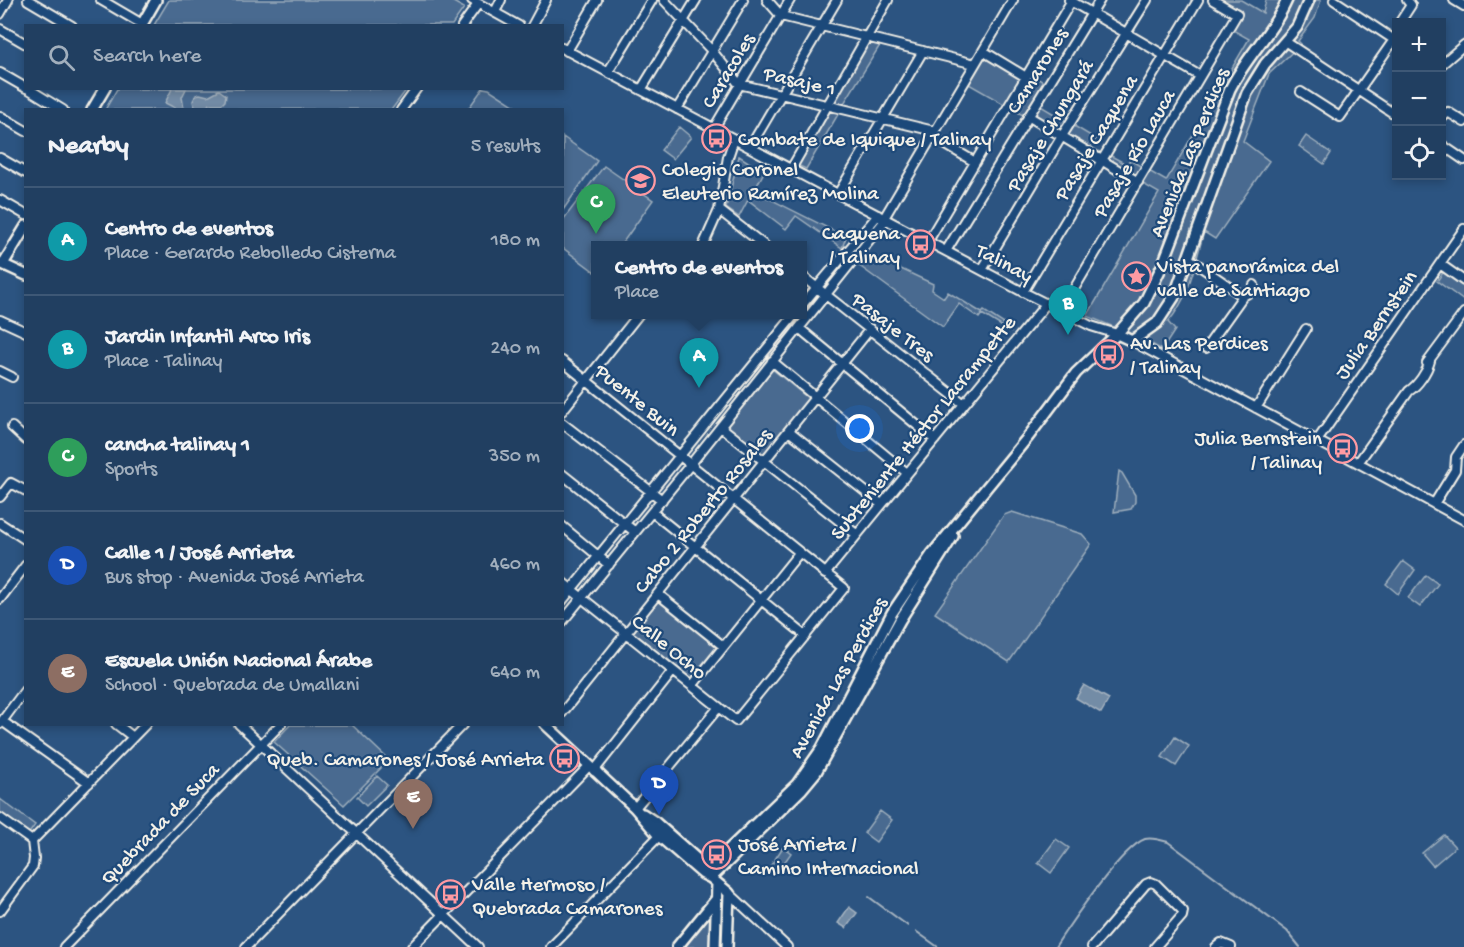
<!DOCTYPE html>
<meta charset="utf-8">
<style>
body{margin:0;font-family:"Gochi Hand",sans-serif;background:#294667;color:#f1f3f6}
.controls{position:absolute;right:18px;top:18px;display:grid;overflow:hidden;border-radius:0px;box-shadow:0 3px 9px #0003}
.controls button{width:54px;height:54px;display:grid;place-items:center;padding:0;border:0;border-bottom:2px solid #3e5876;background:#213f61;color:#f1f3f6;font:30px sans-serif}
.you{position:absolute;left:860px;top:429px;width:21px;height:21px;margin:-15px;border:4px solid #fff;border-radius:50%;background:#1a73e8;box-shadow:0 0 0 9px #1a73e833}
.badge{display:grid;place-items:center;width:39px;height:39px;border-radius:50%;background:#ff9aa2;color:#fff;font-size:20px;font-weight:700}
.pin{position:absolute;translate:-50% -50px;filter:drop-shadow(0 2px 3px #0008)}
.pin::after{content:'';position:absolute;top:32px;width:21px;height:18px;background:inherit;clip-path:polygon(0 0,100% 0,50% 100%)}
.popup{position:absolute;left:591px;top:241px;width:216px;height:78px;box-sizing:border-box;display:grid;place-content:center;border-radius:0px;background:#213f61;filter:drop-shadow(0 2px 4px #0005);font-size:20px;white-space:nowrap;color:#a2afbd}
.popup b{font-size:22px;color:#f1f3f6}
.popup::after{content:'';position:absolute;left:50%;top:100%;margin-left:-12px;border:12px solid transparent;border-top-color:#213f61}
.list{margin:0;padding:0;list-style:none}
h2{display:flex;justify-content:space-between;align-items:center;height:78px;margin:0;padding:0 24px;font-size:26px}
h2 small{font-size:20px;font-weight:400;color:#a2afbd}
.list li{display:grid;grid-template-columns:39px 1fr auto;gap:18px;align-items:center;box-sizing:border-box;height:108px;padding:0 24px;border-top:2px solid #3e5876}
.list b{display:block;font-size:22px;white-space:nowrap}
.list p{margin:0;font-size:20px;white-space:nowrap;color:#a2afbd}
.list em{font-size:20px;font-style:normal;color:#a2afbd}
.icon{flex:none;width:33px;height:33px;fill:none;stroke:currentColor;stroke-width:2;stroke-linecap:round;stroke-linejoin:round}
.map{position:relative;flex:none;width:1464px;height:947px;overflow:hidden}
.search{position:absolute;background:#213f61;box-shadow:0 3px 9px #0003;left:24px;top:24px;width:540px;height:66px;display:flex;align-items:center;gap:15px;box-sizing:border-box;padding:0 21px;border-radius:0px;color:#a2afbd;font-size:22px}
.panel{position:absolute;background:#213f61;box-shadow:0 3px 9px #0003;left:24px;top:108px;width:540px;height:618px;border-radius:0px}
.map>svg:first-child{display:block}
.green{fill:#496b90;stroke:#9eaebc;stroke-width:1.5}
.water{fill:#738ca6;stroke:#a7b4c0;stroke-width:1.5}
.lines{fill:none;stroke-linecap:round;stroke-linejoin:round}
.stream{stroke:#a7b4c0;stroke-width:2}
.minor-casing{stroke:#f4f1e8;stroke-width:12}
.major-casing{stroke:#f4f1e8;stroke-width:14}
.minor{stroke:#1f4a7a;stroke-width:8}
.major{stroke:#1f4a7a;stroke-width:9}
.labels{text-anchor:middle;stroke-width:4.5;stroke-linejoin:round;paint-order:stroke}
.street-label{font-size:21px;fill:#f4f1e8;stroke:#1f4a7a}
.poi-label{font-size:21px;fill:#f4f1e8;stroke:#1f4a7a;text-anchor:start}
</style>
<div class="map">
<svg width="1464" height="947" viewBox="0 0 1464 947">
<rect width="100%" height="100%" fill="#2c5481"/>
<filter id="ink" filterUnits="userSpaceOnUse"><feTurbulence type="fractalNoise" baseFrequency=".0167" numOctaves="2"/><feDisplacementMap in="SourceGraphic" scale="12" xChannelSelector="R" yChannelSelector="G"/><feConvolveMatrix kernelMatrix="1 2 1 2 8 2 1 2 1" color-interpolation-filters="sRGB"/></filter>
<g filter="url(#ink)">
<!-- green -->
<path class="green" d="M169,0H450L464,8L452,25H154Z
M1218,0H1241L1263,13L1266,0H1321L1315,18L1298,41L1301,44L1269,74L1243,141L1269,161L1215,239L1204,232C1195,262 1190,298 1168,322L1175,330L1162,350L1143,339L1087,316L1159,193L967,83L988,48L1050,86L1039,105L1096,139L1091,147L1101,153L1102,151L1126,164L1130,160L1166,181L1249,39L1231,29L1239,12Z
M870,40L882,42L843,105L832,102Z
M483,88L489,89L520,109H468Z
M117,89H407L392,109L105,110Z
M829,108L840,111L806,169L797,165Z
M679,127L691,137L673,159L661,150Z
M1306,136L1331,153L1324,164L1299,146Z
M563,137L597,161L563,210Z
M739,156L764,172L754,191L846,237L842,248L796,216L786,229L748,200L739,217L726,208Z
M604,166L653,200L621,245L596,246L595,272L563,248V220Z
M869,254L933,284L932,290L944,298L948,292L982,313L984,311L1012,329L1011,332L982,314L979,318L959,304L943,327L858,265Z
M1444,271L1464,286V301L1437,281Z
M772,369L809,399L762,456L725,426Z
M1119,471L1122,473L1135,495V502L1131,509L1114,512Z
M1012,512L1082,534L1091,544L1009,662L935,613L1004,515Z
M1403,561L1415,570L1398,594L1386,584Z
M1426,575L1438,584L1420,607L1408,598Z
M659,598L718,645L691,678L633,632Z
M290,725H352L389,760L344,805L274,742Z
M1175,737L1189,746L1176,766L1162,757Z
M377,776L387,785L366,806L357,797Z
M0,799L35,825L28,835L0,814Z
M880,811L892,820L876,842L864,833Z
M1444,835L1455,847L1433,866L1422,853Z
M1056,839L1069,848L1051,873L1038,863Z
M783,847L791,853L777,873L769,868Z
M713,907L712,947H682Z"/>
<!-- water -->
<path class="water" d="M172,89H186L182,97L184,109H177L165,103Z
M219,90L226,95L225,101L222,104H209L206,109C199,110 194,109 193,101L196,95L200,94L208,96Z
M1084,685L1109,699L1101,713L1076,698Z
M849,907L857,913L846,928L838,923Z"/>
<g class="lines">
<!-- stream -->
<path class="stream" d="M869,897L908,926
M917,932L938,947
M1055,947C1070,924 1122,847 1145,839C1152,837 1161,840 1168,842L1287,931L1300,947"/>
<defs>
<path id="minor" d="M28,0L72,26
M101,0L142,24
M472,0L519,26
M664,0L712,51L739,84L934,131
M767,0L781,16L975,64
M1069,0L1200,76
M1334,0L1396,41
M1454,0L1464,6
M495,12L501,0
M0,14L8,0
M1400,22L1411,5L1407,0
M462,26L478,4
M532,26L546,0
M0,29L26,44
M1286,42L1396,115
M562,48L1023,292L1091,326L1117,334
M567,51L597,0
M983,51L1026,77
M1442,64L1464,45
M608,72L652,0
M0,73L26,88
M27,88L63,110
M641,90L696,0
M1301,92L1340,117L1391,44
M677,109L743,0
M401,110L417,88
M0,116L26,131
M1028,116L1138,182
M1442,118L1448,112L1464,122
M714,128L790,0
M931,136L975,162
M1442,145L1464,160
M750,147L837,0
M0,158L26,173
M791,169L888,0
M838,194L923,51
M0,200L26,215
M719,210L765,246
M884,218L1013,0
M928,241L1072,0
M703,246L719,210L728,157L734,139
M946,251L1100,0
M1188,258L1243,296
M1440,264L1464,281
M982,270L1062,136L1147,0
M802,276L964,404
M1023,292L1198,0
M802,305L878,215
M1061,311L1237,14L1213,0
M0,320L26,332
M799,328L935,440
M1132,341L1464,520
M1206,348L1243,296L1250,292L1254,285
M562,361L844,588L736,721L562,582
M772,361L907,473
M1427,363L1464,313
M0,371L12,377
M1256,408L1306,329
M562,411L639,314
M562,423L662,500
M12,427L26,440
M721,427L856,534
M789,431L881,504
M1317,441L1464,229
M1358,463L1409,391C1418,385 1427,372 1430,361
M562,474L635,532
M0,497L11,483L26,491
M1434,504L1455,470L1456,457L1464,445
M652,512L806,636
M0,523L26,540
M562,526L609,565
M825,574L1046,304
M658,594L723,646
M0,599L26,565
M562,601L795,314
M562,622L690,465L886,219
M692,686L799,553
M562,713L870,329
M2,721L89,783
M0,724L26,689
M116,724L133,737
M239,724L478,947
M594,771L673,671
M635,808L719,707
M0,818L32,841
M32,841L146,724
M729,893L787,947
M0,911L33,866L34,858L32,841
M64,947L281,724
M246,947L463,724
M412,947L589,766
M551,947L659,836
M1092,947L1146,884L1151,882L1156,884L1183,911L1182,916L1155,947
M1216,947L1221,943L1231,947"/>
<path id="major" d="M141,26L156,0
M92,110L105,88
M0,263L26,275
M3,264L26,226
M1117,334L1132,341L1157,323L1174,297L1247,93L1265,64L1297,27L1309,0
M545,724L635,808L659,836L703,874L711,878L729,893L727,947
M643,814L655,822L707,868L709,872
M703,874L797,784L822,748L892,613L932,554L1028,437L1076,373L1117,334L1144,303L1163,264L1230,89C1246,57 1273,32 1287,0
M711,878L801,790L816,772L900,620L953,536
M677,947L717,898
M715,947L717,883"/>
</defs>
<!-- minor casing -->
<use href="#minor" class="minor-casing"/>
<!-- major casing -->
<use href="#major" class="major-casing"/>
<!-- minor -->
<use href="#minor" class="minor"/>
<!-- major -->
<use href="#major" class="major"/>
</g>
</g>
<!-- icons -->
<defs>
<symbol id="bus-ring" viewBox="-11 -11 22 22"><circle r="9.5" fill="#1f4a7a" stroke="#ff9aa2" stroke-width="1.5"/><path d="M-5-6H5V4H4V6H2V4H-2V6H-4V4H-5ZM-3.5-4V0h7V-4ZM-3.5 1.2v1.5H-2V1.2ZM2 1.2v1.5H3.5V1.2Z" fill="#ff9aa2"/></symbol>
<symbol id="school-ring" viewBox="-11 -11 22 22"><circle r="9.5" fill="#1f4a7a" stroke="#ff9aa2" stroke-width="1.5"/><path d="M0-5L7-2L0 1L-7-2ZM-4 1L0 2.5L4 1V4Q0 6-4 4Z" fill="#ff9aa2"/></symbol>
<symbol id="sight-ring" viewBox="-11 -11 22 22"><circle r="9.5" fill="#1f4a7a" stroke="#ff9aa2" stroke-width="1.5"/><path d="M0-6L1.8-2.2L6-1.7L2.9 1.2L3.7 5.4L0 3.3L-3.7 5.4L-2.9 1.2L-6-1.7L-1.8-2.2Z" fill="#ff9aa2"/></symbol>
</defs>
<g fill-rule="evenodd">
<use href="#bus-ring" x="700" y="122" width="33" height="33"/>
<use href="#school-ring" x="624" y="164" width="33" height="33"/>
<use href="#bus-ring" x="904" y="228" width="33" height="33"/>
<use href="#sight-ring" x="1120" y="260" width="33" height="33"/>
<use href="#bus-ring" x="1092" y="338" width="33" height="33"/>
<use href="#bus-ring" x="1326" y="432" width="33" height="33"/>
<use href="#bus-ring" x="548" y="742" width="33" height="33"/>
<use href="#bus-ring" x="700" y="838" width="33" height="33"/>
<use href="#bus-ring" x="434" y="878" width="33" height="33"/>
</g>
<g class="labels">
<!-- street labels -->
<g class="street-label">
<text transform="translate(727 70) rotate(-59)" y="7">Caracoles</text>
<text transform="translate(1036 70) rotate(-58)" y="7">Camarones</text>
<text transform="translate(800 80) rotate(13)" y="7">Pasaje 1</text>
<text transform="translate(1049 125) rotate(-59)" y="7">Pasaje Chungará</text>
<text transform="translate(1095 137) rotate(-59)" y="7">Pasaje Caquena</text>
<text transform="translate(1188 152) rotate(-68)" y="7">Avenida Las Perdices</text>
<text transform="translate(1133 153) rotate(-60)" y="7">Pasaje Río Lauca</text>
<text transform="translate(1005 262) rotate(28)" y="7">Talinay</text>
<text transform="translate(1375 324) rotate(-55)" y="7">Julia Bernstein</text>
<text transform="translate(894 326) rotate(38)" y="7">Pasaje Tres</text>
<text transform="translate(638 399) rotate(39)" y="7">Puente Buin</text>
<text transform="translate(922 427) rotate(-51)" y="7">Subteniente Héctor Lacrampette</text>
<text transform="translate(702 510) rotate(-51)" y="7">Cabo 2 Roberto Rosales</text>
<text transform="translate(670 646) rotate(39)" y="7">Calle Ocho</text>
<text transform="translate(837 677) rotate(-61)" y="7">Avenida Las Perdices</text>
<text transform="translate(159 823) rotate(-46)" y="7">Quebrada de Suca</text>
</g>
<!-- poi labels -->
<g class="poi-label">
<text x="738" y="145">Combate de Iquique / Talinay</text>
<text x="662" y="175">Colegio Coronel<tspan x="662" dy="24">Eleuterio Ramírez Molina</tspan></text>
<text x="900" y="239" text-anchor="end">Caquena<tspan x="900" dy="24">/ Talinay</tspan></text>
<text x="1157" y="272">Vista panorámica del<tspan x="1157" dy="24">valle de Santiago</tspan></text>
<text x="1130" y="349">Av. Las Perdices<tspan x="1130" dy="24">/ Talinay</tspan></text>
<text x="1322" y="444" text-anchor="end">Julia Bernstein<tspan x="1322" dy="24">/ Talinay</tspan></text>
<text x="544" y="765" text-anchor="end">Queb. Camarones / José Arrieta</text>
<text x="738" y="850">José Arrieta /<tspan x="738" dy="24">Camino Internacional</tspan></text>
<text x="472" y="890">Valle Hermoso /<tspan x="472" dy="24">Quebrada Camarones</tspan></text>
</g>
</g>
</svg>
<div class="controls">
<button>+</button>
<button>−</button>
<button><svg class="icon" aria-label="locate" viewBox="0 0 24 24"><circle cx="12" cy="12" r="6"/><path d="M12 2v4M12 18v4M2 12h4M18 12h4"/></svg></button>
</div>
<div class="you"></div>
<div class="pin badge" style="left:699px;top:388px;background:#0f9aa8">A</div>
<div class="popup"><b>Centro de eventos</b>Place</div>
<div class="pin badge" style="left:1068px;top:335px;background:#0f9aa8">B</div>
<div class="pin badge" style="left:596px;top:234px;background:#2e9e5b">C</div>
<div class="pin badge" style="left:659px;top:815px;background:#1a4fb4">D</div>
<div class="pin badge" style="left:413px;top:829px;background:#8d6e63">E</div>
<div class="search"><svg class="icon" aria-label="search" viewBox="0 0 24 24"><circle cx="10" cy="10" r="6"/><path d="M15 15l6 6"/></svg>Search here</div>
<section class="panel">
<h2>Nearby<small>5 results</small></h2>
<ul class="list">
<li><span class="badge" style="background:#0f9aa8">A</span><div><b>Centro de eventos</b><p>Place · Gerardo Rebolledo Cisterna</p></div><em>180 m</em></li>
<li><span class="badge" style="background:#0f9aa8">B</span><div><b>Jardin Infantil Arco Iris</b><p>Place · Talinay</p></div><em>240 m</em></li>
<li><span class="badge" style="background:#2e9e5b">C</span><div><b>cancha talinay 1</b><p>Sports</p></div><em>350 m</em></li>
<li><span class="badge" style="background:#1a4fb4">D</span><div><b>Calle 1 / José Arrieta</b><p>Bus stop · Avenida José Arrieta</p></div><em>460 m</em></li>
<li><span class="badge" style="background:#8d6e63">E</span><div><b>Escuela Unión Nacional Árabe</b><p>School · Quebrada de Umallani</p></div><em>640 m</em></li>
</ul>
</section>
</div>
